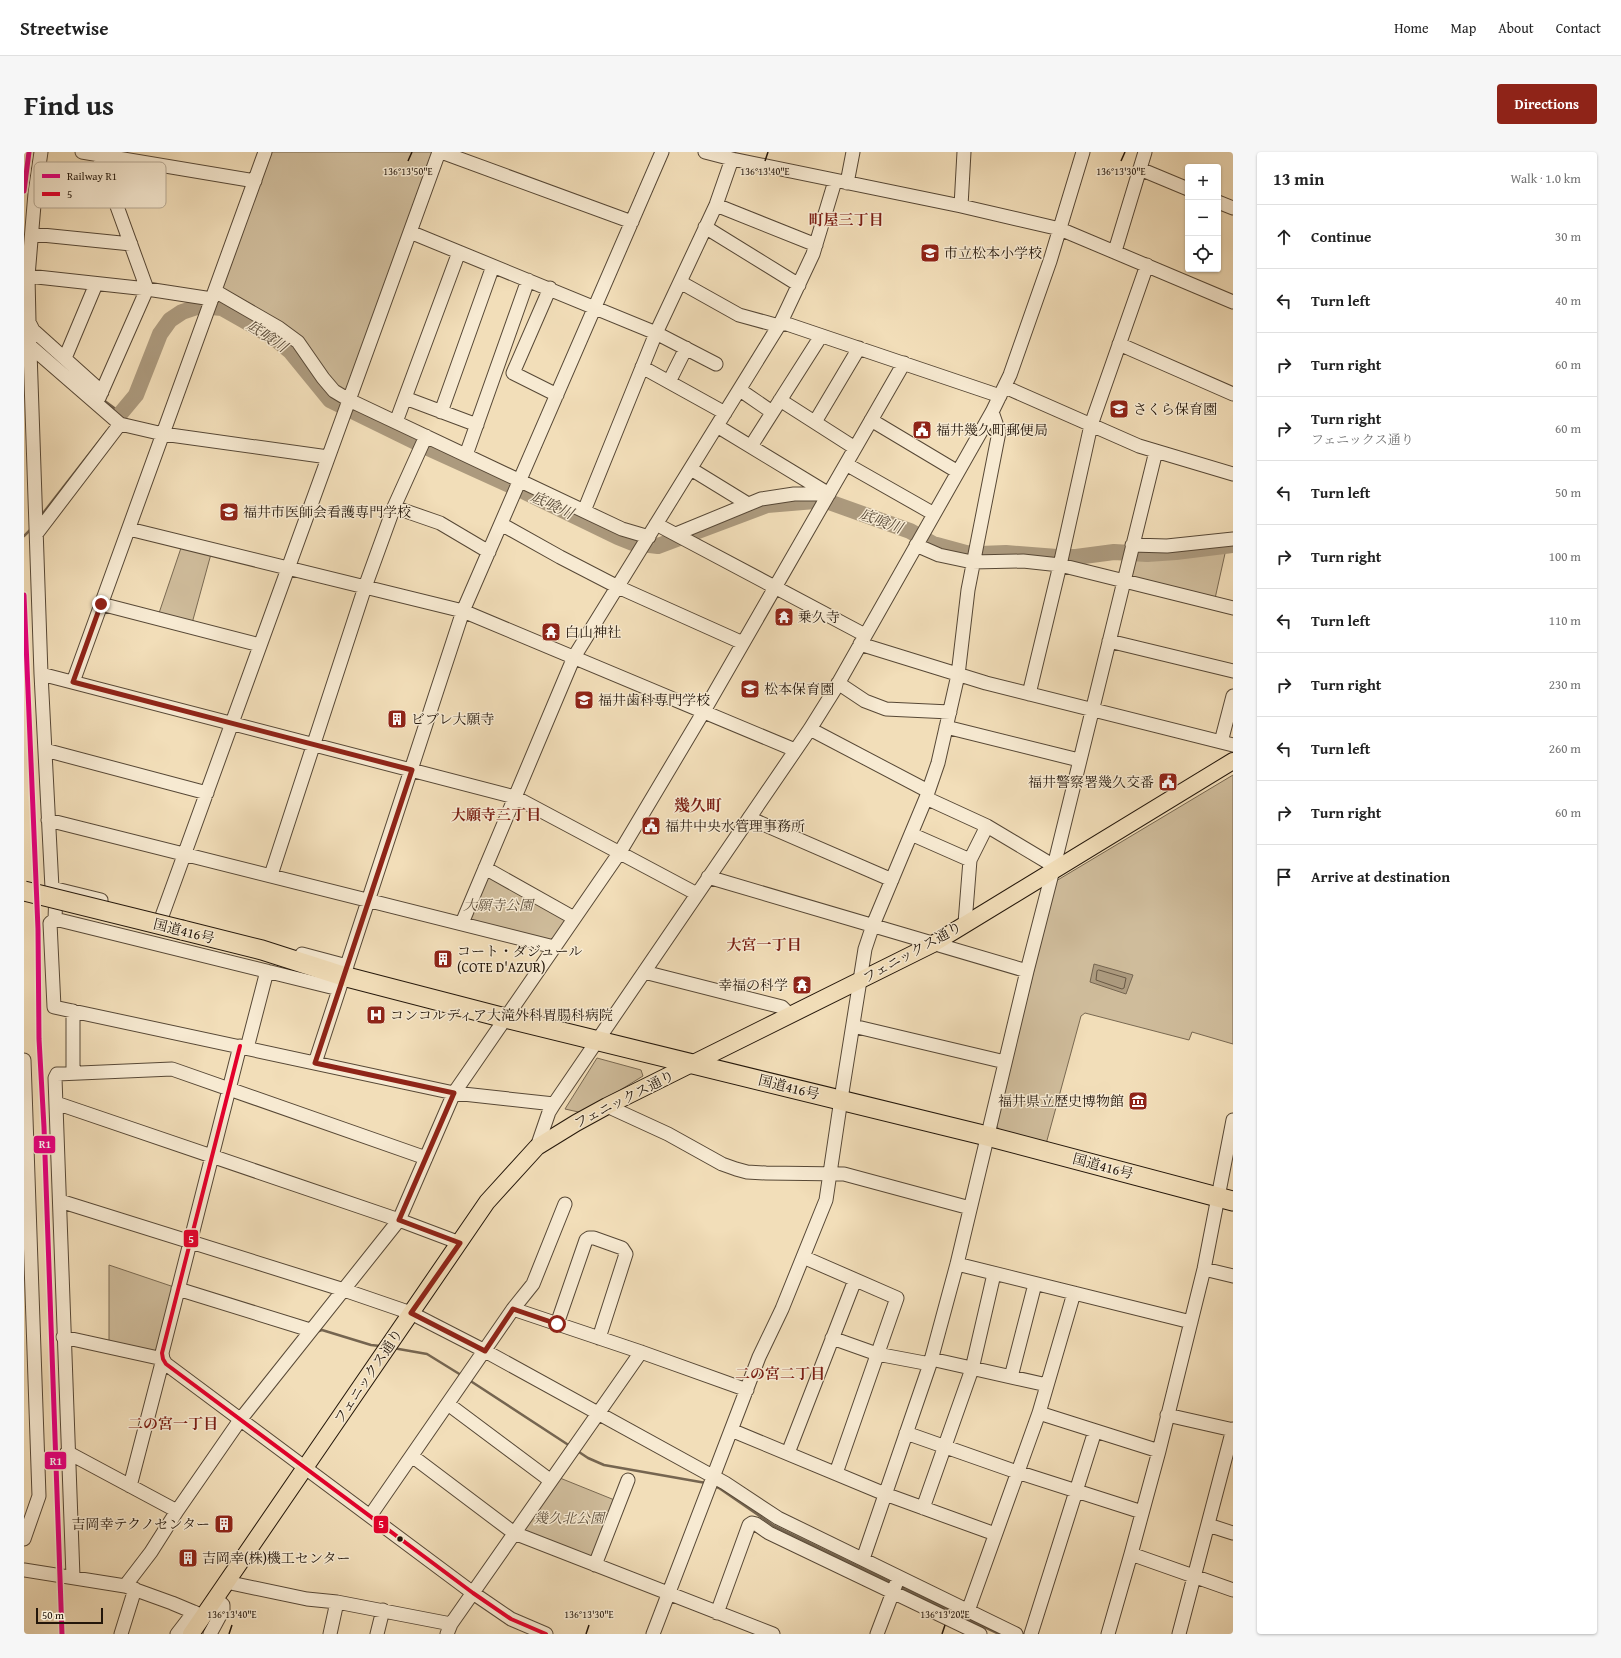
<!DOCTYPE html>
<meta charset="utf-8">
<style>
body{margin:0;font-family:"Gentium Book Plus","Noto Serif JP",serif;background:#f6f6f6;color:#222}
.controls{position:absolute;right:12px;top:12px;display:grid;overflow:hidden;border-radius:4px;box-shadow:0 1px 3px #0004}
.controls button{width:36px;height:36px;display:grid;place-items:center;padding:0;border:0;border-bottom:1px solid #e0e0e0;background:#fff;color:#222;font:20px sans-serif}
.scale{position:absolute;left:12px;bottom:10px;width:67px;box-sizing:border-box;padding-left:4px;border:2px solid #23160a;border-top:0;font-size:11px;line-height:14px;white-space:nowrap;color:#23160a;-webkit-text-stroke:3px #f7ead2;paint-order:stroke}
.stop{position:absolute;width:12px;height:12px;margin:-9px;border:3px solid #8f2418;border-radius:50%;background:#fff}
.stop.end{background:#8f2418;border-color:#fff;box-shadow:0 1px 4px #0008}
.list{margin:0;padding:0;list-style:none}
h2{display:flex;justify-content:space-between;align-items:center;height:52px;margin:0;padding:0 16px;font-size:17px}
h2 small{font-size:13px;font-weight:400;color:#767676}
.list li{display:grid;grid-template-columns:26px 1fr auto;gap:12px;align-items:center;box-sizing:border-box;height:64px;padding:0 16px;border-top:1px solid #e0e0e0}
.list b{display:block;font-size:15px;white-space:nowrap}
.list p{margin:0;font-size:13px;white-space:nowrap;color:#767676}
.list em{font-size:13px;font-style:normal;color:#767676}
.icon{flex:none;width:22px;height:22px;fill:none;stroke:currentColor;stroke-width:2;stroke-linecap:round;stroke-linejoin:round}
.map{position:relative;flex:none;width:1209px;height:1482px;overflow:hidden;border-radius:4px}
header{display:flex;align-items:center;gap:24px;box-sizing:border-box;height:56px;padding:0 20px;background:#fff;border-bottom:1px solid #e0e0e0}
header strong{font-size:19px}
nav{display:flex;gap:22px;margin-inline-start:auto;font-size:14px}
.intro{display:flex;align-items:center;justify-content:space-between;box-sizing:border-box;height:96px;padding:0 24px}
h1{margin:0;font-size:28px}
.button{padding:10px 18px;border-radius:4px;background:#8f2418;color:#fff;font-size:14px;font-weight:700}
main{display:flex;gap:24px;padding:0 24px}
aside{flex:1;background:#fff;border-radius:4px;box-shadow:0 1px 3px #0004}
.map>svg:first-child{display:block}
.green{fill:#cfbc9b;stroke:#796952}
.water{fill:#ac9a7e;stroke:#756550}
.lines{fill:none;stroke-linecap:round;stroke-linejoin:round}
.shore{stroke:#685844;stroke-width:1}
.stream{stroke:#756550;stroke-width:2.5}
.river{stroke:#ac9a7e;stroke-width:16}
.minor-casing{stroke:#574836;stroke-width:15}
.major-casing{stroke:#23160a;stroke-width:18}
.highway-casing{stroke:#23160a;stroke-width:21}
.minor{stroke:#f7ead2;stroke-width:13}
.major{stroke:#f2deb9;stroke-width:16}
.highway{stroke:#f2deb9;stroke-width:19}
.highway-bridge-casing{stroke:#23160a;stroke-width:21;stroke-linecap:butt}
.highway-bridge{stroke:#f2deb9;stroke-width:19}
.bus-1-casing{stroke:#f7ead2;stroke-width:7}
.bus-1{stroke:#e4002b;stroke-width:4}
.rail-1-casing{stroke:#f7ead2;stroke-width:8}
.rail-1{stroke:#e5007d;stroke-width:5}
.route{stroke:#8f2418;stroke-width:5}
.ticks{fill:none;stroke:#23160a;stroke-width:1.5}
.bus-dot{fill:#23160a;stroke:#f7ead2;stroke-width:1.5}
.labels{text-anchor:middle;stroke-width:3;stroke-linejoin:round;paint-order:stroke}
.poi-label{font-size:14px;fill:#23160a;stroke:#f7ead2;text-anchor:start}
.park-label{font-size:14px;font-style:italic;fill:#5f503d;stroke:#f7ead2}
.street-label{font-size:14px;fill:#23160a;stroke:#f7ead2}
.neighbourhood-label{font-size:15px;font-weight:bold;fill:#7a1f14;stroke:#f7ead2}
.water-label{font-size:15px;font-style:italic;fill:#5a4b38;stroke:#f7ead2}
.quarter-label{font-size:16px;font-weight:bold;fill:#7a1f14;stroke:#f7ead2}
.key{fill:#f7ead2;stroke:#b7aa96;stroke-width:1}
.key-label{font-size:11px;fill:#23160a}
.ticks-label{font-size:10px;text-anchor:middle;fill:#23160a;stroke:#f7ead2;stroke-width:3;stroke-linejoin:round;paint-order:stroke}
.line-badge{stroke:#f7ead2;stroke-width:1.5}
.badge-label{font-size:11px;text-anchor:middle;font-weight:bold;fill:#fff}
</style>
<header>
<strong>Streetwise</strong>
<nav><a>Home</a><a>Map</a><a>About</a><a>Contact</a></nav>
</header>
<div class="intro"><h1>Find us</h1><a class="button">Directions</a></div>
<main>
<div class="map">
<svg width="1209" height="1482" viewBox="0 0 1209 1482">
<rect width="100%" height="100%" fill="#f2deb9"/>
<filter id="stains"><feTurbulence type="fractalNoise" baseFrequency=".005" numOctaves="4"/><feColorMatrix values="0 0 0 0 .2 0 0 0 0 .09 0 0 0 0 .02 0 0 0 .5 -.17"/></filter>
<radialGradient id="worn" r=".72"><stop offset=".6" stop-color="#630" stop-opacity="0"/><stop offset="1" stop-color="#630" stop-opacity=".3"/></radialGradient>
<!-- green -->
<path class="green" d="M241,0H415L325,248L268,186L191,139Z
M158,393L187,402L167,475L133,467Z
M1202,397L1190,451L1100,429L1106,402Z
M1209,623V892L1168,880L1165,888L1061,861L1057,864L1022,992L976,980L972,972L1032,729Z
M462,719L547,767L530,793L445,771Z
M573,906L617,918L619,924L559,961L541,957Z
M85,1113L153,1136L136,1204L85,1194Z
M531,1324L593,1349L571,1411L492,1380Z"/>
<!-- water -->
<path class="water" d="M1070,812L1109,823L1102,842L1066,830Z"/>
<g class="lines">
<!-- shore -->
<path class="shore" d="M1075,818L1102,826L1100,836L1098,837L1072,828L1073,819Z"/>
<!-- stream -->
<path class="stream" d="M78,247L97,261L93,265
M16,365L83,279
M0,384L7,377
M292,1180L298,1178L347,1193L356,1194
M369,1196L403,1202L437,1223
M445,1228L546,1294
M552,1298L564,1306L580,1313L682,1331
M690,1334L695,1336L750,1374L868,1431
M876,1435L975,1482"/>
<!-- river -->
<path class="river" d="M97,261L112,243L136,182L146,168L158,160L176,154L198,156L249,185L266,199L306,248L404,296L501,340L594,385L609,391L634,394L743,353L791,349L805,350L886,379L909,392L942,401L956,402L982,401L1033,405H1052L1090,400L1123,402L1152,400L1209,393"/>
<defs>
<path id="minor" d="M17,0L11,41L4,124L5,170L9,178L78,240
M58,0L231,29
M417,0L608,70
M681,0L708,7L937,54L1036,77L1209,150
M74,2L123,137L75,246
M1116,17L1164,37
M823,31L829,0
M11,41L91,49
M1194,50L1209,56
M692,53L792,93
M937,54L940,0
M681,75L775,133
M386,80L632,181L692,212
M8,82L107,92
M1091,99L1121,0
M4,124L123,137L188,147
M656,130L715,163L755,174
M526,136L489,221L533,243
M191,139L255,176L274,190L299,226L310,239L325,248L598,377L625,385
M5,170L17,522L28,736L77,748
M757,170L976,244
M1095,192L1209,242
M5,193L96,272L139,282L304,305
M41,206L72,132
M618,215L701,261
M645,230L662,196
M981,235L1115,294L1209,322
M716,238L748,260
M381,246L453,273
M756,248L831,296
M417,260L469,114
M847,268L934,320
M372,270L435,100
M791,270L835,196
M693,274L805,342
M727,294L797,184
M442,303L504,128
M822,312L910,362
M667,317L724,352
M370,355L416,371L465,400
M560,359L632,181L692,53L708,7
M477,372L536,405L594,435L719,491
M632,372L841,483
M105,377L439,459L771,598
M13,381L96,272
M652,382L737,347L770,342H805
M892,393L915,403L948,410L999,409L1036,413L1209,456
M1108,393L1143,394L1209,387
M77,452L236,493
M1085,489L1209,519
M836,492L962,531L1209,593
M17,522L491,645L673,742
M49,530L241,0
M814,531L841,549L862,557L926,560
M1005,542L1036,413L1067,273L1123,113
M922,575L1055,608
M786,577L904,639
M1197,590L1209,544
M21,598L183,641
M902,646L963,674L1030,714
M725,666L868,728
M24,668L530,795
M887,682L946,708
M461,716L550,766
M247,723L341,435L370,355L402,284
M684,725L1003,819
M32,739L31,767L26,771L30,855L430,941L530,952
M138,764L415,0
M31,767L315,837
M438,771L550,505L757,170L789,102L811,29
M941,771L946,708L963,674
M278,802L323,814
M620,820L758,855L766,863
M49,859V921
M829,874L981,910
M216,894L138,1201L139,1207L142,1212L449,1441L487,1467L522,1482
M223,896L243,819
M0,908L15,1344L0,1387
M291,911L439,459L638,0
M32,951L375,1068L436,1091
M583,954L644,982L698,1012L712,1017L723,1020L742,1021L820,1022L946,1056
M513,995L525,960L530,952L786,577L811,537L968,260L986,223L1026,109L1059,0
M36,1049L320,1138L387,1161L461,1199L701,1331L754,1366L992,1482
M779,1105L873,1146L812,1321
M933,1112L1167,1170
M1180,1117L1209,1124
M154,1137L286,1178
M489,1157L509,1132L541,1052
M533,1172L562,1088L565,1086H570L598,1096L602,1102L575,1186
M39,1185L139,1207L106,1334
M808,1186L853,1202L906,1212
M907,1207L1023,1233
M987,1225L1011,1132
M424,1252L527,1329
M1015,1261L1135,1299
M1143,1263L1209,1278
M707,1278L861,1342L971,1382
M882,1281L993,1320L1118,1360
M43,1300L153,1359
M764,1301L831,1128
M388,1304L490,1381L749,1482
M899,1356L948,1217L970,1122
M346,1364L489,1157L617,1200L723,1238
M1184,1373L1209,1381
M1107,1402L1209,1438
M839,1407L906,1212L933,1112L1003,819L1030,714L1132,299
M571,1413L604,1328
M0,1418L101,1434L148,1451L179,1464
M49,1425L31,926L33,922L148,917L402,1006
M202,1430L283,1447L313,1450L427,1472
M101,1434L127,1400L153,1359L216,1268L375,1068L430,941L596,700L680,559L880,211
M944,1459L1015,1261L1050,1141
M693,1461L725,1373L728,1371L732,1372L745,1381L956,1482
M97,1482L111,1437
M153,1482L170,1460
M186,1482L199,1458V1453L191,1446
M306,1482L313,1450
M353,1482L359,1458
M423,1482L427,1472L617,1200
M629,1482L735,1205L758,1157L802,1048L817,947L841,797L849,773L902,646L914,611L934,523L944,438L975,280L968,260
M853,1482L872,1432
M1007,1482L1071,1279
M1084,1482L1107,1402L1135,1299L1180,1117L1209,968
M1155,1482L1209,1277"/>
<path id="major" d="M167,1482L463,1050L513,995L552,971L583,954L909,792L1209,609"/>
<path id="highway" d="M158,778L238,798L319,824L481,866L963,984L1209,1049"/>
</defs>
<!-- minor casing -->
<use href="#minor" class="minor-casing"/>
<!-- major casing -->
<use href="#major" class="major-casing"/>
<!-- highway casing -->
<use href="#highway" class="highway-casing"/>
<!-- minor -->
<use href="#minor" class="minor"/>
<!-- major -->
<use href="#major" class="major"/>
<!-- highway -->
<use href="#highway" class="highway"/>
<defs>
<path id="highway-bridge" d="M0,739L158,778"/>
</defs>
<!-- highway-bridge casing -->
<use href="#highway-bridge" class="highway-bridge-casing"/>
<!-- highway-bridge -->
<use href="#highway-bridge" class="highway-bridge"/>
<defs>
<path id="bus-1" d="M216,894L138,1201L139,1207L142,1212L449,1441L487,1467L522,1482"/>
</defs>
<!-- bus-1 casing -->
<use href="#bus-1" class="bus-1-casing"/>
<!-- bus-1 -->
<use href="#bus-1" class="bus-1"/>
<defs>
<path id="rail-1" d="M0,39L5,0
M0,443L14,777L15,887L20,975L38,1482"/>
</defs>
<!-- rail-1 casing -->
<use href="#rail-1" class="rail-1-casing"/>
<!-- rail-1 -->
<use href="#rail-1" class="rail-1"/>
</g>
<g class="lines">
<!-- route -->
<path class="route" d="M77,452L49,530L388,618L291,911L430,941L375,1068L436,1091L387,1161L461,1199L489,1157L533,1172"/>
</g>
<!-- ticks -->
<path class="ticks" d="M384,9L388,0M741,9L744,0M1097,9L1101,0M205,1482L208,1473M562,1482L565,1473M918,1482L921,1473"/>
<!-- icons -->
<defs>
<symbol id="school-square" viewBox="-11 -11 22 22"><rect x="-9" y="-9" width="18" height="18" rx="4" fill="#8f2418" stroke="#f7ead2"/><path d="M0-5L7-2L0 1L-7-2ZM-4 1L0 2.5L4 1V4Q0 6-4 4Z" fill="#fff"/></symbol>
<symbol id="civic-square" viewBox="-11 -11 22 22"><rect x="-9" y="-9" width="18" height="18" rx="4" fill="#8f2418" stroke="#f7ead2"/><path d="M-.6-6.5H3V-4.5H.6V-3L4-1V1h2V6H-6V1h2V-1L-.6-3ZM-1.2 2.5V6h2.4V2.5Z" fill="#fff"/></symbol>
<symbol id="university-square" viewBox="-11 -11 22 22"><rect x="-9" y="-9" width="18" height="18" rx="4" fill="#8f2418" stroke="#f7ead2"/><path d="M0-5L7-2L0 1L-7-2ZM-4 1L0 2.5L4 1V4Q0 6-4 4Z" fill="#fff"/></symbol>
<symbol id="temple-square" viewBox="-11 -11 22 22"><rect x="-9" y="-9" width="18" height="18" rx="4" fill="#8f2418" stroke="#f7ead2"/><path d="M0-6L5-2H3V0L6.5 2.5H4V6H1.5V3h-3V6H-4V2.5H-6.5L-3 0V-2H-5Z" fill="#fff"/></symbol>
<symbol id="building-square" viewBox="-11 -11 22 22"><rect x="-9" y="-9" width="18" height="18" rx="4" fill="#8f2418" stroke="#f7ead2"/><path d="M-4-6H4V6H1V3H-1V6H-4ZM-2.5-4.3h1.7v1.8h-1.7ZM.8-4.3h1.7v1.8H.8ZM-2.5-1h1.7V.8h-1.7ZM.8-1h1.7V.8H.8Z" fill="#fff"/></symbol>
<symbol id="hospital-square" viewBox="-11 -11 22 22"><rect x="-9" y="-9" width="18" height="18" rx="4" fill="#8f2418" stroke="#f7ead2"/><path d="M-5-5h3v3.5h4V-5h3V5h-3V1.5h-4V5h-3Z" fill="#fff"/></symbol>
<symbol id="museum-square" viewBox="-11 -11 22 22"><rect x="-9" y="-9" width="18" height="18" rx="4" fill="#8f2418" stroke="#f7ead2"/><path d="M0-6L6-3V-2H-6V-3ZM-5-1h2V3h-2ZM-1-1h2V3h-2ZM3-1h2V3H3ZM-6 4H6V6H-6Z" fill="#fff"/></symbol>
</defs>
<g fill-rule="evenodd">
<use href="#school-square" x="895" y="90" width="22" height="22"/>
<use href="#school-square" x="1084" y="246" width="22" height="22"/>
<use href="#civic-square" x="887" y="267" width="22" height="22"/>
<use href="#university-square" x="194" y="349" width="22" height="22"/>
<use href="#temple-square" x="749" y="454" width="22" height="22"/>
<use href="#temple-square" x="516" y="469" width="22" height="22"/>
<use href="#school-square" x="715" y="526" width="22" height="22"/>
<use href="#university-square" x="549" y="537" width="22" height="22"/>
<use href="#building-square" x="362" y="556" width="22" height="22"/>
<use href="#civic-square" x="1133" y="619" width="22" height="22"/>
<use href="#civic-square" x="616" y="663" width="22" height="22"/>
<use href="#building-square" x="408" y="796" width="22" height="22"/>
<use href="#temple-square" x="767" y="822" width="22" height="22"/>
<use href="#hospital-square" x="341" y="852" width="22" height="22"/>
<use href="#museum-square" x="1103" y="938" width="22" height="22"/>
<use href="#building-square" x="189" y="1361" width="22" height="22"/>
<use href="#building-square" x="153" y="1395" width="22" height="22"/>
</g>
<!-- markers -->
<circle class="bus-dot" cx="376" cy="1387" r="3.5"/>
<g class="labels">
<!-- poi labels -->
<g class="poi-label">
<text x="920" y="106">市立松本小学校</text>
<text x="1109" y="262">さくら保育園</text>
<text x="912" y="283">福井幾久町郵便局</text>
<text x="219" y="365">福井市医師会看護専門学校</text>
<text x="774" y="470">乗久寺</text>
<text x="541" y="485">白山神社</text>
<text x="740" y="542">松本保育園</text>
<text x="574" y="553">福井歯科専門学校</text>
<text x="387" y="572">ビブレ大願寺</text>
<text x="1130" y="635" text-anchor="end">福井警察署幾久交番</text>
<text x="641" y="679">福井中央水管理事務所</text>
<text x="433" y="804">コート・ダジュール<tspan x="433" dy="16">(COTE D'AZUR)</tspan></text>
<text x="764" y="838" text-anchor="end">幸福の科学</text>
<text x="366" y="868">コンコルディア大滝外科胃腸科病院</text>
<text x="1100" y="954" text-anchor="end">福井県立歴史博物館</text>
<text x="186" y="1377" text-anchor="end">吉岡幸テクノセンター</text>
<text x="178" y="1411">吉岡幸(株)機工センター</text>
</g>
<!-- park labels -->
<g class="park-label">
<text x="474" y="758">大願寺公園</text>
<text x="545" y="1371">幾久北公園</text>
</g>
<!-- street labels -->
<g class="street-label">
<text transform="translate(160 779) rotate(14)" y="5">国道416号</text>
<text transform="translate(888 800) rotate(-29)" y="5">フェニックス通り</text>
<text transform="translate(765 935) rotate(14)" y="5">国道416号</text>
<text transform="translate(600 947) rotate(-27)" y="5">フェニックス通り</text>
<text transform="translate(1079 1014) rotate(15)" y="5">国道416号</text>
<text transform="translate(344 1224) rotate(-56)" y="5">フェニックス通り</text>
</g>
<!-- neighbourhood labels -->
<g class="neighbourhood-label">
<text x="822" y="73">町屋三丁目</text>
<text x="472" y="668">大願寺三丁目</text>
<text x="740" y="798">大宮一丁目</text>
<text x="756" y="1227">二の宮二丁目</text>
<text x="149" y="1277">二の宮一丁目</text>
</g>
<!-- water labels -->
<g class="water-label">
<text transform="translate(243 184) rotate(34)" y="5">底喰川</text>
<text transform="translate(528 353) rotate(25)" y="5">底喰川</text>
<text transform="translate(857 369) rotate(20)" y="5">底喰川</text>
</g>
<!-- quarter labels -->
<g class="quarter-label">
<text x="674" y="659">幾久町</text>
</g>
</g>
<!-- legend -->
<rect x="10" y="10" width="132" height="46" rx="6" class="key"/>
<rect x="18" y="22" width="18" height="4" fill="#e5007d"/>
<rect x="18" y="40" width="18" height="4" fill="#e4002b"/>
<g class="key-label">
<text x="43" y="28">Railway R1</text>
<text x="43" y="46">5</text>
</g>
<g class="ticks-label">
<text x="741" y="23">136°13'40"E</text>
<text x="384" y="23">136°13'50"E</text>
<text x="1097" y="23">136°13'30"E</text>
<text x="208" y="1466">136°13'40"E</text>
<text x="565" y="1466">136°13'30"E</text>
<text x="921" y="1466">136°13'20"E</text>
</g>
<g class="line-badge">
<rect x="9" y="983" width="23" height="19" rx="4" fill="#e5007d"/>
<rect x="159" y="1077" width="16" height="19" rx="4" fill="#e4002b"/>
<rect x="20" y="1299" width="23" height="19" rx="4" fill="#e5007d"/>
<rect x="349" y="1363" width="16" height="19" rx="4" fill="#e4002b"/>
</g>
<g class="badge-label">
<text x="21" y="996">R1</text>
<text x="167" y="1091">5</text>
<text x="32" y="1313">R1</text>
<text x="357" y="1376">5</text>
</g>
<rect width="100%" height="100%" filter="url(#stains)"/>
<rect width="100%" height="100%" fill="url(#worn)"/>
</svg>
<div class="controls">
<button>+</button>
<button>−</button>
<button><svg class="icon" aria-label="locate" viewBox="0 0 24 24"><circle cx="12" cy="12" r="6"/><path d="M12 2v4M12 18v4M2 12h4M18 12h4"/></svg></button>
</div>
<div class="scale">50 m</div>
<div class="stop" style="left:533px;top:1172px"></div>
<div class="stop end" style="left:77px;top:452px"></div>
</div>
<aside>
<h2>13 min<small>Walk · 1.0 km</small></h2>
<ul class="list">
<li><svg class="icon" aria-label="ahead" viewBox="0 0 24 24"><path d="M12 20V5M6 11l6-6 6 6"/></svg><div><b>Continue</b></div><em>30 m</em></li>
<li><svg class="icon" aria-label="left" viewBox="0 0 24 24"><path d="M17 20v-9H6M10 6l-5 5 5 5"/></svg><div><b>Turn left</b></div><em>40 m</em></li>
<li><svg class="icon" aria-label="right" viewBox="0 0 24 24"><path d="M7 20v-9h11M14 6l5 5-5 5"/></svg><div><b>Turn right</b></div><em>60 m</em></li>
<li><svg class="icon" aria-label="right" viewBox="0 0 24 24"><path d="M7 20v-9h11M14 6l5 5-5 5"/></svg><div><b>Turn right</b><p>フェニックス通り</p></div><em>60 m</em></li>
<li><svg class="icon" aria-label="left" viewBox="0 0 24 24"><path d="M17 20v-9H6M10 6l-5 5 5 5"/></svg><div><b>Turn left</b></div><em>50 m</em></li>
<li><svg class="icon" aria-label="right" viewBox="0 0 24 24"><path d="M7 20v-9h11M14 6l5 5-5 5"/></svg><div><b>Turn right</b></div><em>100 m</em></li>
<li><svg class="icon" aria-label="left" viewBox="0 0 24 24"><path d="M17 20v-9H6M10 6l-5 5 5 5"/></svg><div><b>Turn left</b></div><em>110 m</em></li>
<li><svg class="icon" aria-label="right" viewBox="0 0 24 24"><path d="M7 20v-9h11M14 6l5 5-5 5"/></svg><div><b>Turn right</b></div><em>230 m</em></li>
<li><svg class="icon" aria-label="left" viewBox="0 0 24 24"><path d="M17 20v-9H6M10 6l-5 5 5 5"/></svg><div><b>Turn left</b></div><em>260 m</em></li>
<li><svg class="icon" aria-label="right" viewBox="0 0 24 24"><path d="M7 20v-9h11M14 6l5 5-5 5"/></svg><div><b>Turn right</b></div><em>60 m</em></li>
<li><svg class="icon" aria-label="arrive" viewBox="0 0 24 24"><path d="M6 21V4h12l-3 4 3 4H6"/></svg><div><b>Arrive at destination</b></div></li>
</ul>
</aside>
</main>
